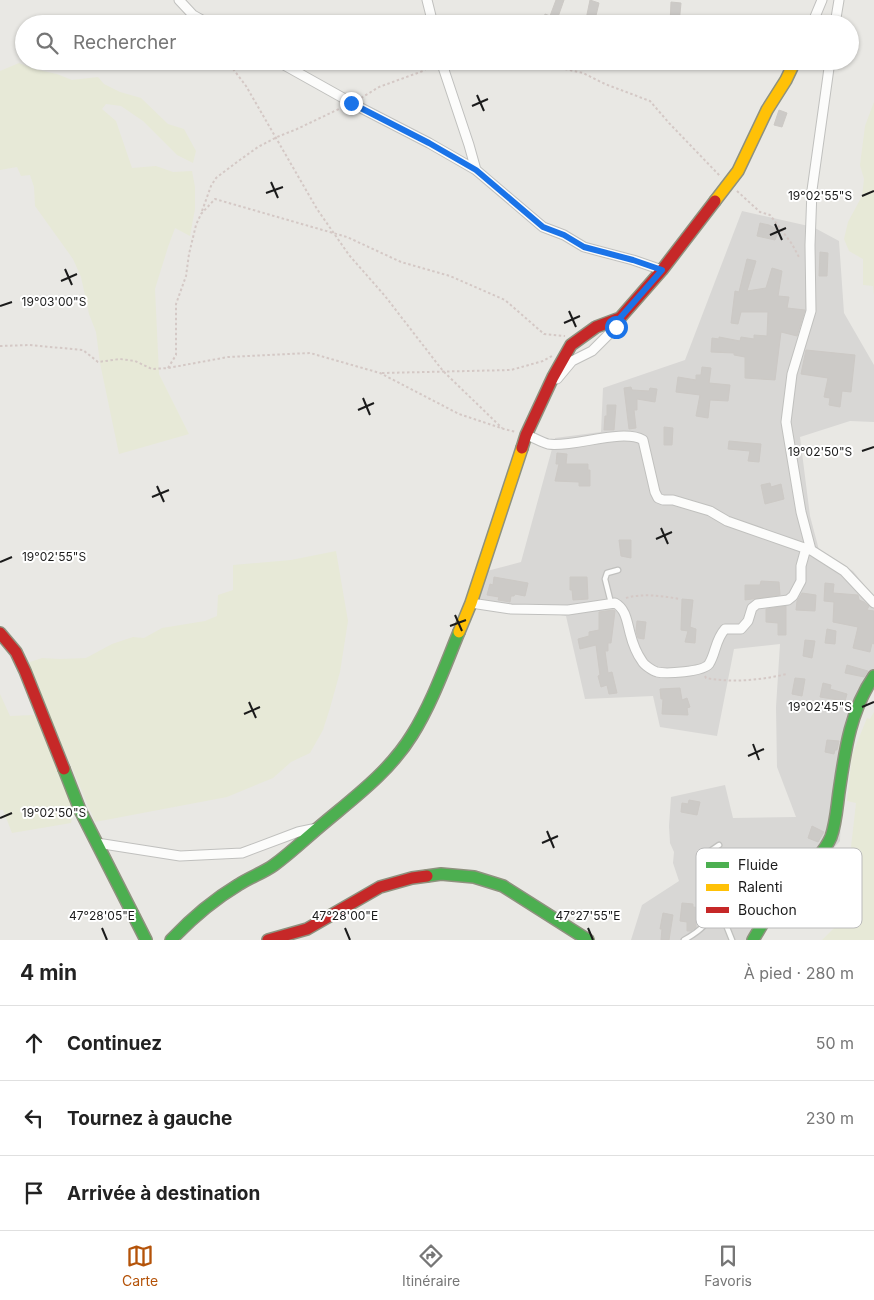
<!DOCTYPE html>
<html lang="fr">
<meta charset="utf-8">
<style>
body{margin:0;font-family:Inter,sans-serif;background:#f2f2f2;color:#222}
.stop{position:absolute;width:15px;height:15px;margin:-11px;border:4px solid #1a73e8;border-radius:50%;background:#fff}
.stop.end{background:#1a73e8;border-color:#fff;box-shadow:0 1px 5px #0008}
.list{margin:0;padding:0;list-style:none}
h2{display:flex;justify-content:space-between;align-items:center;height:65px;margin:0;padding:0 20px;font-size:21px}
h2 small{font-size:16px;font-weight:400;color:#767676}
.list li{display:grid;grid-template-columns:32px 1fr auto;gap:15px;align-items:center;box-sizing:border-box;height:75px;padding:0 20px;border-top:1px solid #e0e0e0}
.list b{display:block;font-size:19px;white-space:nowrap}
.list em{font-size:16px;font-style:normal;color:#767676}
.icon{flex:none;width:28px;height:28px;fill:none;stroke:currentColor;stroke-width:2;stroke-linecap:round;stroke-linejoin:round}
.map{position:relative;flex:none;width:874px;height:940px;overflow:hidden}
.search{position:absolute;background:#fff;box-shadow:0 1px 4px #0004;left:15px;right:15px;top:15px;height:55px;display:flex;align-items:center;gap:12px;box-sizing:border-box;padding:0 18px;border-radius:28px;color:#767676;font-size:19px}
.sheet{height:290px;background:#fff}
nav{display:flex;justify-content:space-around;align-items:center;box-sizing:border-box;height:70px;border-top:1px solid #e0e0e0;background:#fff;font-size:14px;color:#767676}
nav a{display:grid;justify-items:center;gap:2px}
nav .on{color:#b45309}
.map>svg:first-child{display:block}
.residential{fill:#d8d7d5}
.farmland{fill:#e7e9d7}
.building{fill:#cccac7;stroke:#ccc9c5}
.lines{fill:none;stroke-linecap:round;stroke-linejoin:round}
.lane-casing{stroke:#c0c0be;stroke-width:7}
.street-casing{stroke:#c0c0be;stroke-width:11}
.fast-casing{stroke:#8e917e;stroke-width:14}
.slow-casing{stroke:#8e917e;stroke-width:14}
.jam-casing{stroke:#8e917e;stroke-width:14}
.path{stroke:#d4c8c5;stroke-width:2;stroke-dasharray:2.5 2.5;stroke-linecap:butt}
.lane{stroke:#fcfcfb;stroke-width:4.5}
.street{stroke:#fcfcfb;stroke-width:9}
.fast{stroke:#4caf50;stroke-width:11}
.slow{stroke:#ffc107;stroke-width:11}
.jam{stroke:#c62828;stroke-width:11}
.route{stroke:#1a73e8;stroke-width:6}
.ticks{fill:none;stroke:#1b1b1b;stroke-width:2}
.key{fill:#fff;stroke:#bbb;stroke-width:1}
.key-label{font-size:14px;fill:#1b1b1b}
.ticks-label{font-size:12px;text-anchor:middle;fill:#1b1b1b;stroke:#fff;stroke-width:4;stroke-linejoin:round;paint-order:stroke}
</style>
<div class="map">
<svg width="874" height="940" viewBox="0 0 874 940">
<rect width="100%" height="100%" fill="#e9e8e4"/>
<!-- residential -->
<path class="residential" d="M742,211L813,227L839,241L844,313L874,365V422L850,421L800,437L810,516L819,550L853,571L874,597V673L844,744L840,841L778,911L759,940H631L642,905L679,881L673,863L674,852L670,843L669,826L671,797L725,785L733,818L796,817L777,767L776,707L780,644L734,649L717,736L660,727L653,696L585,699L566,616L477,600L483,572L521,562L555,438L601,432L603,388L685,360Z"/>
<!-- farmland -->
<path class="farmland" d="M19,63L34,69L57,74L72,80L98,77L104,84L120,92L141,98L168,124L184,129L196,151L193,163L177,155L143,121L121,106L106,104L102,109L116,121L132,168L156,166L173,172L192,171L195,187V209L190,236L175,228L168,247L155,289L159,374L189,434L119,454L100,363L96,332L89,314L81,277L73,259L35,206L34,187L30,175L21,176L17,167L0,170V71Z
M874,102V295L873,286L863,285V259L849,251L844,239L848,222L862,196L864,179L860,165L865,126Z
M336,551L348,621L340,672L330,708L323,730L310,753L291,762L273,778L227,797L95,822L27,663L42,658L60,659L86,658L112,644L133,637L144,638L162,628L205,621L217,616L218,595L233,590V565L291,560Z
M0,694L10,716L34,715L49,741L69,794L73,814L71,823L12,833L3,810H0Z
M874,712V940H822L840,922L843,910L850,880L851,847L856,803L847,801L852,755L867,718L870,719Z"/>
<!-- building -->
<path class="building" d="M556,0H564L558,17L572,21L571,24H542L545,14L550,16Z
M590,0L599,3L594,24H585Z
M671,2L681,3L679,24H670Z
M779,110L787,113L782,127L774,125Z
M760,223L769,225L779,230L775,240L757,236Z
M820,252L828,253L827,276H819Z
M747,259L756,261L747,291L766,288L772,268L782,271L778,296L789,297L787,308L805,310L797,336L781,332L775,380L745,378V357L734,355V353L711,352L712,338L719,339V337L740,341L741,337L754,339V335L767,336L768,312H741L738,324L731,323L735,291L739,292Z
M806,350L855,355L851,392L842,391L840,407L829,405L830,398L824,397L828,378L801,374Z
M702,367L711,368L709,383L730,385L728,401L710,400L708,418L696,416L700,395L676,392L678,377L696,380V375H701Z
M631,387L632,390L649,391L650,388L657,389L655,402L637,399V410H634L636,428L629,429L624,388Z
M607,405H616L614,430H604L605,416H607Z
M664,427L673,428L672,445H664Z
M729,441L761,444L759,462L748,461L750,451L728,449Z
M557,453L567,454L566,464H588V470H590V486H579V482L555,481L559,464H556Z
M770,483L771,487L781,484L784,499L765,504L761,485Z
M619,540H631V558L621,556Z
M494,577L528,583L525,596L515,594L514,596H511L510,602L498,600L499,597L487,595L490,584L493,585Z
M570,577H587L588,599L573,600L572,590H570Z
M761,581L779,582L780,595L745,600V585H760Z
M825,583L834,584L833,593L858,595L859,600L864,602L869,606L867,610L874,611V644L872,643L870,652L853,648L858,627L833,622L834,602L824,601Z
M802,593L816,595L815,611L796,610L797,601Z
M682,599L693,600L690,627L696,629L695,643L685,642L688,631L681,630Z
M786,606V635H778V623L766,622V609Z
M613,610L615,611L611,643H608V651H605L608,673L612,672L617,693L609,694L607,685L601,687L598,676L600,675L596,645L580,649L578,639L589,636V632L599,630V612Z
M637,621L646,622L644,639L638,638L636,631Z
M827,629L836,631L835,644L825,643Z
M805,640L815,641L812,658L803,656Z
M847,665L868,671L864,677L845,673Z
M795,678L805,679L802,696L792,694Z
M823,683L831,685L830,689L847,694L845,701L820,697Z
M680,688L682,700L687,698L690,707L687,708L688,715L662,714L663,699H661L660,689Z
M827,740L839,741L837,750H835L834,754L825,752Z
M689,800L700,802L697,815L681,812L682,803L688,804Z
M812,826L824,832L818,842L808,838Z
M682,903L693,904V907L709,909L706,917L696,916V927L691,931H687V922L680,921Z
M663,913L673,915L669,940H661L662,929H660Z"/>
<g class="lines">
<defs>
<path id="lane" d="M611,603L605,579L607,573L618,570
M718,905L732,940
M684,940C702,930 708,923 718,905L703,856L719,845"/>
<path id="street" d="M179,0L193,15L209,24
M427,0L433,24
M812,24L822,0
M835,24L839,0
M277,61L361,108L429,143L476,170
M441,61L469,145L476,170L543,227L564,235L584,247L633,260L662,270
M830,61L812,190L810,245L811,311L792,374L786,422L801,512L811,550L844,571L874,603
M557,379L572,361L592,351L616,327L620,318
M526,435C533,437 541,442 548,444C573,448 622,428 643,440L655,492L658,498L663,500H673L710,511L727,521L810,550
M471,603L511,609L568,610L615,603C626,609 627,622 630,633C632,641 637,654 642,661C644,665 653,671 657,672C666,674 703,672 709,664C716,653 715,640 725,629H741L748,621L752,608L757,604L788,600L793,596L801,581V566L806,548
M97,843L180,856L242,853L298,832L317,828"/>
<path id="fast" d="M64,769L80,810L146,940
M427,876L441,874L474,877L503,886L588,940
M171,940C191,919 213,900 238,885C250,877 263,873 274,865C293,851 307,837 324,823C355,797 390,771 412,735C432,703 445,666 459,632
M753,940C763,923 773,905 787,889C801,872 822,858 831,837C836,823 837,806 839,792C845,751 850,711 874,676"/>
<path id="slow" d="M715,201L738,171L767,110L786,80L795,61
M459,632L471,603L522,448"/>
<path id="jam" d="M522,448L526,435L553,377L571,345L596,327L620,318L662,270L715,201
M0,633L16,652L25,671L64,769
M268,940L307,929L380,887L412,878L427,876"/>
</defs>
<!-- lane casing -->
<use href="#lane" class="lane-casing"/>
<!-- street casing -->
<use href="#street" class="street-casing"/>
<!-- fast casing -->
<use href="#fast" class="fast-casing"/>
<!-- slow casing -->
<use href="#slow" class="slow-casing"/>
<!-- jam casing -->
<use href="#jam" class="jam-casing"/>
<!-- path -->
<path class="path" d="M227,61L246,86L317,209L349,255L385,296L443,371L502,428
M511,61L518,64L551,66L583,73L605,84L650,101L669,123L720,176
M361,98L379,87L423,71L433,64
M737,191L760,212L770,215L792,244L800,259
M202,211L211,186L216,178L237,162L258,147L277,137L297,129L341,108
M0,346L29,345L83,350L98,362L120,359L135,361L152,369L168,368L228,357L310,353L380,373L459,414L504,429L516,432
M168,368L176,355V304L186,276L189,254L196,225L201,214L215,199L347,237L401,262L450,276L505,300L544,334L565,336
M382,373L511,370L543,361L552,356
M626,598C643,593 662,596 680,599
M705,676L706,678C733,683 761,680 787,674"/>
<!-- lane -->
<use href="#lane" class="lane"/>
<!-- street -->
<use href="#street" class="street"/>
<!-- fast -->
<use href="#fast" class="fast"/>
<!-- slow -->
<use href="#slow" class="slow"/>
<!-- jam -->
<use href="#jam" class="jam"/>
</g>
<g class="lines">
<!-- route -->
<path class="route" d="M351,103L429,143L476,170L543,227L564,235L584,247L633,260L662,270L620,318L616,327"/>
</g>
<!-- ticks -->
<path class="ticks" d="M477,95L484,111M472,106L488,99M271,182L278,198M266,193L283,187M862,196L874,191M775,224L782,240M770,235L786,228M65,269L72,285M61,281L77,274M0,306L12,302M569,311L576,327M564,323L580,316M363,398L370,415M358,410L374,403M862,451L874,447M157,486L164,502M152,497L169,490M661,528L668,544M656,539L672,532M0,562L12,557M455,615L462,631M450,626L466,620M249,702L256,718M862,707L874,702M244,714L260,707M753,744L759,760M748,756L764,749M0,818L12,813M547,831L554,848M542,843L558,836M102,928L107,940M345,928L350,940M588,928L593,940"/>
<!-- legend -->
<rect x="696" y="848" width="166" height="80" rx="8" class="key"/>
<rect x="706" y="862" width="23" height="6" fill="#4caf50"/>
<rect x="706" y="884" width="23" height="7" fill="#ffc107"/>
<rect x="706" y="907" width="23" height="6" fill="#c62828"/>
<g class="key-label">
<text x="738" y="870">Fluide</text>
<text x="738" y="892">Ralenti</text>
<text x="738" y="915">Bouchon</text>
</g>
<g class="ticks-label">
<text x="820" y="200">19°02'55"S</text>
<text x="54" y="306">19°03'00"S</text>
<text x="820" y="456">19°02'50"S</text>
<text x="54" y="561">19°02'55"S</text>
<text x="820" y="711">19°02'45"S</text>
<text x="54" y="817">19°02'50"S</text>
<text x="102" y="920">47°28'05"E</text>
<text x="345" y="920">47°28'00"E</text>
<text x="588" y="920">47°27'55"E</text>
</g>
</svg>
<div class="stop" style="left:616px;top:327px"></div>
<div class="stop end" style="left:351px;top:103px"></div>
<div class="search"><svg class="icon" aria-label="search" viewBox="0 0 24 24"><circle cx="10" cy="10" r="6"/><path d="M15 15l6 6"/></svg>Rechercher</div>
</div>
<section class="sheet">
<h2>4 min<small>À pied · 280 m</small></h2>
<ul class="list">
<li><svg class="icon" aria-label="ahead" viewBox="0 0 24 24"><path d="M12 20V5M6 11l6-6 6 6"/></svg><div><b>Continuez</b></div><em>50 m</em></li>
<li><svg class="icon" aria-label="left" viewBox="0 0 24 24"><path d="M17 20v-9H6M10 6l-5 5 5 5"/></svg><div><b>Tournez à gauche</b></div><em>230 m</em></li>
<li><svg class="icon" aria-label="arrive" viewBox="0 0 24 24"><path d="M6 21V4h12l-3 4 3 4H6"/></svg><div><b>Arrivée à destination</b></div></li>
</ul>
</section>
<nav>
<a class="on"><svg class="icon" aria-label="map" viewBox="0 0 24 24"><path d="M3 6l6-2 6 2 6-2v14l-6 2-6-2-6 2zM9 4v14M15 6v14"/></svg>Carte</a>
<a><svg class="icon" aria-label="directions" viewBox="0 0 24 24"><path d="M12 3l9 9-9 9-9-9zM9 14v-3h6M13 9l2 2-2 2"/></svg>Itinéraire</a>
<a><svg class="icon" aria-label="saved" viewBox="0 0 24 24"><path d="M7 4h10v16l-5-4-5 4z"/></svg>Favoris</a>
</nav>
